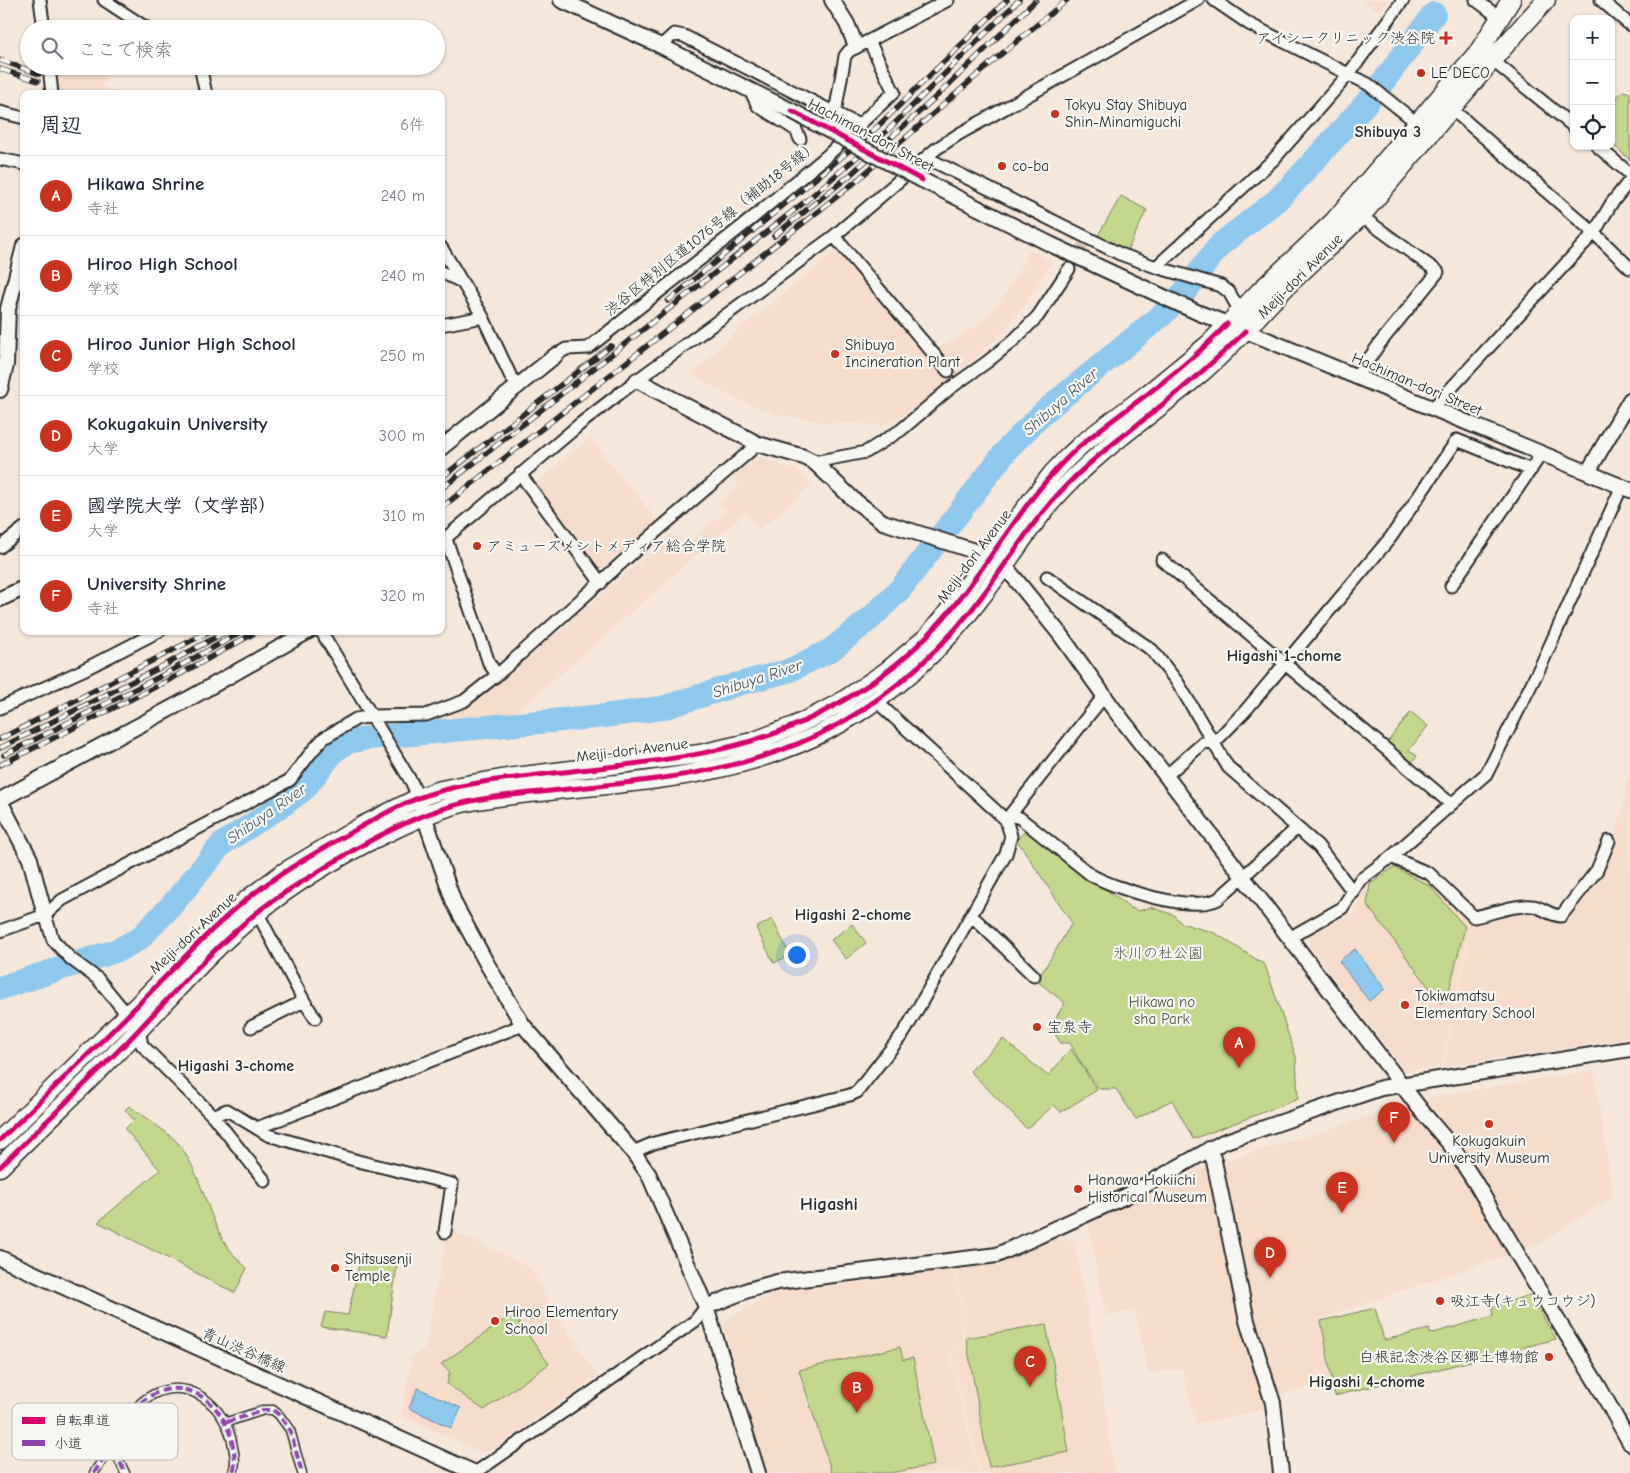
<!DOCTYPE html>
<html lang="ja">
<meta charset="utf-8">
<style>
body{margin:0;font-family:"Comic Neue","Klee One",sans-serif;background:#f2f2f3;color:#1f2937}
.controls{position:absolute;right:15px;top:15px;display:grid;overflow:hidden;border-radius:10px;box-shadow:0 1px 4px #0004}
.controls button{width:45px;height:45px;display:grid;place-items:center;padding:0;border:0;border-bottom:1px solid #e0e1e3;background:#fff;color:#1f2937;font:25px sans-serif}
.you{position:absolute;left:796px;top:954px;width:18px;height:18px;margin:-12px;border:4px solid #fff;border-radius:50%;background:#1a73e8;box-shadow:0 0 0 8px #1a73e833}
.badge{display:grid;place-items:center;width:32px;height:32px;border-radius:50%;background:#c8321e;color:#fff;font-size:16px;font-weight:700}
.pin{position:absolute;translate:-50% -41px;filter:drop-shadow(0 1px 2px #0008)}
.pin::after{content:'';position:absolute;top:26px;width:18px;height:15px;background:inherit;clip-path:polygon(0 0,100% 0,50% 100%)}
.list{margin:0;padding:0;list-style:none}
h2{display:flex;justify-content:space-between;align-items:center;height:65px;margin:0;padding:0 20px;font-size:21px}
h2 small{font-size:16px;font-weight:400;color:#747a83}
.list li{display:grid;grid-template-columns:32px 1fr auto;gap:15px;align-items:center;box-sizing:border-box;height:80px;padding:0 20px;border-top:1px solid #e0e1e3}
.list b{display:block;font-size:19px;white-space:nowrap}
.list p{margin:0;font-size:16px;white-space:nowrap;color:#747a83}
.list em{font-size:16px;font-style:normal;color:#747a83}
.icon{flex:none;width:28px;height:28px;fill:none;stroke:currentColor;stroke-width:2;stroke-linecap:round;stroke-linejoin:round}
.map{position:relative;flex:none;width:1630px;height:1473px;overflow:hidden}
.search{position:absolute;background:#fff;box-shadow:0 1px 4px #0004;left:20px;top:20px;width:425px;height:55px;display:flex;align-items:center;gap:12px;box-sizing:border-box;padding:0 18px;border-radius:28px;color:#747a83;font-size:19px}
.panel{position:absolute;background:#fff;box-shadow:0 1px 4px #0004;left:20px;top:90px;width:425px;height:545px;border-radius:10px}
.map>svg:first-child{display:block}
.built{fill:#f6ddcb}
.green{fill:#c3d78d;stroke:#77815c}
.water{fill:#8ec8ed;stroke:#66899f}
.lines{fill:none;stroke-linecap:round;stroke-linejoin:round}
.river{stroke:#8ec8ed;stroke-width:24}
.minor-tunnel{stroke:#cdc1b8;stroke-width:11;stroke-dasharray:11 5.5;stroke-linecap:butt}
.pedestrian-casing{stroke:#2b2b2b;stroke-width:11}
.minor-casing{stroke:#2b2b2b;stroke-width:15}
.tertiary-casing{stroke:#2b2b2b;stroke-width:18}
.primary-casing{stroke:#2b2b2b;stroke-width:21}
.pedestrian{stroke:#f6f6f2;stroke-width:8}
.minor{stroke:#f6f6f2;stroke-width:11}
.tertiary{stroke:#f6f6f2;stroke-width:14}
.primary{stroke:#f6f6f2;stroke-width:18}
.rail-casing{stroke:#2b2b2b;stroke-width:5.5}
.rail{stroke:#f6f6f2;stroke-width:4;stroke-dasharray:11;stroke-linecap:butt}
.tertiary-bridge-casing{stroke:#2b2b2b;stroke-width:18;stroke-linecap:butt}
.tertiary-bridge{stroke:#f6f6f2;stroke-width:14}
.quiet{stroke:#8e44ad;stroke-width:4;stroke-dasharray:8 4;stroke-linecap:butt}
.cycleway-casing{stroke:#f6f6f2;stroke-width:8}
.cycleway{stroke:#d6006c;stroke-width:5}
.poi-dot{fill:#c8321e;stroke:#f6f6f2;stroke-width:2}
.labels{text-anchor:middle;stroke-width:4.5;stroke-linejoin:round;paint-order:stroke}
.poi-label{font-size:15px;fill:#2b2b2b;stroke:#f6f6f2;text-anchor:start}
.street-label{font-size:15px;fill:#2b2b2b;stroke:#f6f6f2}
.park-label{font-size:15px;fill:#515644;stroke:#f6f6f2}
.neighbourhood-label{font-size:16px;font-weight:bold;fill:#2b2b2b;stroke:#f6f6f2}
.water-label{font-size:16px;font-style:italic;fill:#495a65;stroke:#f6f6f2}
.quarter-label{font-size:18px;font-weight:bold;fill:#2b2b2b;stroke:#f6f6f2}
.key{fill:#f6f6f2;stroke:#b9b9b6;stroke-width:1}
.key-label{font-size:14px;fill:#2b2b2b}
</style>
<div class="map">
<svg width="1630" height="1473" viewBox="0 0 1630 1473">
<rect width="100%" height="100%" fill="#f6e7db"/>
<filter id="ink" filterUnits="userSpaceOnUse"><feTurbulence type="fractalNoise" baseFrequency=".02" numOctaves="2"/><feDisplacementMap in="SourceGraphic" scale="10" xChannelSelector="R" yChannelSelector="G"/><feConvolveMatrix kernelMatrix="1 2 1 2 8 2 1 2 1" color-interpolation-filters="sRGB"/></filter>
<g filter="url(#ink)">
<!-- built -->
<path class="built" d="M1360,0H1388L1381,12Z
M55,66H109L102,87L118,94H57Z
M840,248L925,350L941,346L956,339L979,324L999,302L1015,279L1029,250L1052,261L1026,304L995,340L950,380L915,408L884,425L828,423L775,414L734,398L691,375L739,329Z
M590,438L659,522L600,570L532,486Z
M760,458L799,471L812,484L759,530L745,513L511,717L454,721L449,713L480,699L672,534L684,547L726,511L719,502L739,486L732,477L753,460Z
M1630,771V1038L1443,1067L1472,924L1499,916L1531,910L1554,920L1611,846L1622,811Z
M1391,861L1431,882L1471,924L1442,1066L1405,1071L1308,944L1311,934L1354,912L1363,882Z
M1594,1070L1613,1197L1539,1244L1320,1319L1331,1382L1265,1399V1410L1195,1424L1182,1369L1148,1373L1135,1311L1106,1316L1088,1225L1198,1169L1436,1096Z
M453,1231L529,1267L545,1291L542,1293L598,1376L490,1452H481L401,1416L412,1356L425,1348L446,1238Z
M1051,1239L1074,1240L1108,1420L1109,1441L1115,1473H980L951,1353L963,1344L964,1317L955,1269L997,1262Z
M954,1269L963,1317L962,1344L950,1353L978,1473H767L724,1328L726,1320L774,1291L867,1282Z"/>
<!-- green -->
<path class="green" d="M1623,91L1630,93V160L1611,143V104Z
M1121,196L1147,210L1127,251L1097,237Z
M1411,712L1428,726L1409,750L1417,756L1410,765L1385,745Z
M1026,830L1131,908L1139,911L1151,907L1174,915L1181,923L1215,933L1265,965L1296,1057L1298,1099L1193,1139L1172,1100L1136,1119L1116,1089H1099L1082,1065L1070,1043H1061L1050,1027L1065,1003L1037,981L1072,923L1017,840Z
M1394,867L1430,886L1465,927L1447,999L1441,1003L1367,905L1370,884Z
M772,919L790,955L774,963L756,928Z
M852,924L866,943L846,959L831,940Z
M1003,1039L1048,1076L1071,1049L1097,1090L1061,1112L1054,1105L1027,1129L970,1071Z
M129,1106C141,1115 169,1133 178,1143C209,1183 206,1234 247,1268L235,1293L98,1222L160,1170L125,1129L134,1120L125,1110Z
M360,1260L397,1265L387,1336L321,1327L325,1312L348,1315Z
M1530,1295L1556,1339L1335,1396L1321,1321L1375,1308L1384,1340L1429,1329L1430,1334L1493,1316L1492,1307Z
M513,1314L549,1364L484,1410L447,1384L450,1372L441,1364Z
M1046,1324L1069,1452L989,1467L966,1338Z
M900,1347L903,1360L913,1358L934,1465L890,1473H832L799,1370Z"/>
<!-- water -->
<path class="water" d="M1355,949L1385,989L1369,1001L1339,961Z
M418,1388L461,1408L451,1428L409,1408Z"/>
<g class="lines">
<!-- river -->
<path class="river" d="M1383,82L1434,14
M0,988L118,950L139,939L171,906L222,844L281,806L304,789L334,751L348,742L369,738L604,716L662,708L738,684L788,671L831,650L871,618L902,587L1009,447L1044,412L1162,315L1188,288L1204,265L1221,244L1276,201L1292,185L1369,100"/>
<!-- minor-tunnel -->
<path class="minor-tunnel" d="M1069,269L1086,241"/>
<defs>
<path id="pedestrian" d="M227,1422L264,1410H273L279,1415L290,1430L302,1473
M118,1439L119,1460L125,1473
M94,1473C101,1461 112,1450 118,1438C127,1423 132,1408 147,1398C186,1372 227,1405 233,1447C235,1456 236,1463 233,1473"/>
<path id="minor" d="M40,0L44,29
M104,0L148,29
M1214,0L1249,24L1368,84L1417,123
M1476,0L1500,18
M1601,0L1630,25
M661,46L674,34L684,36L835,113
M1492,60L1574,127
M49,66L52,94
M200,66L206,94
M750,90L758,106L796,130L800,139
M0,112L24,118
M1446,114L1454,112L1461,117L1594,233L1630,268
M859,125L894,92L869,41
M1597,146L1630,174
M927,158L1120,254L1156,267L1221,286L1229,292L1242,315
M0,159L24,164
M834,236L948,371
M441,247L483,317L511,377L519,387
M1156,267L1273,160L1348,75L1403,0
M441,272L462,282
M441,325L483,317
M556,355L566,349L588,348L750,220L828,155L859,125L835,113L845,56L849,51L948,0
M1357,376L1380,343L1438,272L1361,216
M1432,409L1594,233L1611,204L1630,180
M814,462L866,452L901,430L949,389L987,362L1014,340L1038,316L1069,269
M520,474L601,583
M446,539L489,663L497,675
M441,542L580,424L637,380L834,236L936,149L959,134L1198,0
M0,547L24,528
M1162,560L1451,804
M1047,577L1152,650L1178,683L1228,767L1318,846L1347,884L1353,893
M1451,586L1542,453
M321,631L412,783L418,798
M0,708L83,670L159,631
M1166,776L1203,743L1216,741L1246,710L1391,537L1457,440L1531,470
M1010,815L1020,818L1091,875C1116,889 1191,913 1218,899L1297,828
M1006,820L1104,696
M1391,857L1430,874L1474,917C1491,914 1515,904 1532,906C1541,906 1548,915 1561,916L1597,870L1609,841
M45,915L53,940L71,959L98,979L139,1029L142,1045L213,1116L227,1110L268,1135L358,1161L452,1184L445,1232
M971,915L1034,976
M0,931L45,915L62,900L101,879L290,780L313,750L324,738L356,719L372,716L426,715L464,701L497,675L657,531L758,444
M1289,938L1342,908L1360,880L1391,857L1487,773L1543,661L1622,486
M304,1001L315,1018
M251,1027L304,1001L257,912
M213,1116L265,1181
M257,1128L523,1025
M633,1152L654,1143L850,1095L857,1092L905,1031L1006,854L1011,836L1006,820L876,701
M475,1473L695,1321L706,1307"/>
<path id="tertiary" d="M561,0L661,46L792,111
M832,0L847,24L856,46
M922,180L1052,245L1166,298L1199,313L1246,331L1630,490
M637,380L758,444L804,457L814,462L854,500L883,522L990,556L1004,565L1059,633L1113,708L1166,776L1424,1114L1453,1148L1475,1182L1534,1282L1599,1387L1630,1443
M0,390L6,365L8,309L24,246
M441,448L556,355
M1588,472L1630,400
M0,599L24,588
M418,798L454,903L487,964L523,1025L633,1152L649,1175L706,1307L758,1473
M0,800L192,697L309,631
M0,801L30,859L45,915
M1209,1149L1214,1161L1247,1321L1273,1403L1281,1473
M0,1258L475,1473
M706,1307L748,1290L777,1282L997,1255L1126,1196L1223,1142L1381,1088L1630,1049"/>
<path id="primary" d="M0,1140L128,1015L188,954L248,899L283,873L362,826L418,798L437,791L460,786L507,778L700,754L752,742L794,726L819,714L843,701L887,671L927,637L944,617L1004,536L1052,474L1067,458L1083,443L1149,393L1209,344L1259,292L1333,222L1479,51L1511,0
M0,1167C43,1124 87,1083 129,1040C171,997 210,949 258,912C295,882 339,856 382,835C408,823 434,810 462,803C493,796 525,794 556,790C655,780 750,774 839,724C898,691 945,646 985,592C1011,558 1033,520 1063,489C1104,445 1156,412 1201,373C1230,348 1254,320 1280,293C1306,266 1335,242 1361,216L1492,60L1546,0"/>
</defs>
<!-- pedestrian casing -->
<use href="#pedestrian" class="pedestrian-casing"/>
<!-- minor casing -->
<use href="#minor" class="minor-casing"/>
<!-- tertiary casing -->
<use href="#tertiary" class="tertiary-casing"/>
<!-- primary casing -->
<use href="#primary" class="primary-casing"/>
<!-- pedestrian -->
<use href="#pedestrian" class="pedestrian"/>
<!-- minor -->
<use href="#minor" class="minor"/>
<!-- tertiary -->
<use href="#tertiary" class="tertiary"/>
<!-- primary -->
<use href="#primary" class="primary"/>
<defs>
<path id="rail" d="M0,60L39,74
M0,69L38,81
M774,236L849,176L940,93L1036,0
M668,301L874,130L1007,0
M441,478L611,346
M441,489L807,200L887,131L1019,0
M441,508L854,183L999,56L1067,0
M0,739L210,631
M0,748L165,665L227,631
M4,755L167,673L243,631
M0,765L171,679L258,631"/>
</defs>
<!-- rail casing -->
<use href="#rail" class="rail-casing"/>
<!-- rail -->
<use href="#rail" class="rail"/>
<defs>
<path id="tertiary-bridge" d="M792,111L922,180"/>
</defs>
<!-- tertiary-bridge casing -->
<use href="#tertiary-bridge" class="tertiary-bridge-casing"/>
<!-- tertiary-bridge -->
<use href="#tertiary-bridge" class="tertiary-bridge"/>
<!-- quiet -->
<path class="quiet" d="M227,1422L264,1410H273L279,1415L290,1430L302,1473
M118,1439L119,1460L125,1473
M94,1473C101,1461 112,1450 118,1438C127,1423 132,1408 147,1398C186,1372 227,1405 233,1447C235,1456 236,1463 233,1473"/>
<defs>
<path id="cycleway" d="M792,111L922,180
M0,1140C42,1099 85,1058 126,1017C166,977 203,935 247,899C279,873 315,853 350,833C378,817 408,799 440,791C472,782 505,779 538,775C634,763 734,759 821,713C859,693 896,668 926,637C980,583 1014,511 1068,457C1088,437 1112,421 1134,404C1167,380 1199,354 1227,324
M0,1167C43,1125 86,1083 128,1041C169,998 209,952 255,914C273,899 293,887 313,875C354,849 399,822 445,808C482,796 522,794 561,790C659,779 751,773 839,724C899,690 948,644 988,588C1012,555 1034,519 1063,489C1090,460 1121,438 1152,413C1185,387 1216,360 1246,331"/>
</defs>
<!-- cycleway casing -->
<use href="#cycleway" class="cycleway-casing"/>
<!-- cycleway -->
<use href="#cycleway" class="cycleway"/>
</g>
</g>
<!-- markers -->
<g class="poi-dot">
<path d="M1443.5 30.5h5v5h5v5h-5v5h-5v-5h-5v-5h5z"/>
<circle cx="1421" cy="73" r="5"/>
<circle cx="1055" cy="114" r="5"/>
<circle cx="1002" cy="166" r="5"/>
<circle cx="835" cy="354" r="5"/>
<circle cx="477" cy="546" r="5"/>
<circle cx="1405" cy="1005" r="5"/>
<circle cx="1037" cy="1027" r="5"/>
<circle cx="1489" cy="1124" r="5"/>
<circle cx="1078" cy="1189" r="5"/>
<circle cx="335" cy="1268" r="5"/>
<circle cx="1440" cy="1301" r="5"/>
<circle cx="495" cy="1321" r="5"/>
<circle cx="1549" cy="1357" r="5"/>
</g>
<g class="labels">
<!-- poi labels -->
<g class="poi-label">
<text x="1435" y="43" text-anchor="end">アイシークリニック渋谷院</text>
<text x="1431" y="78">LE DECO</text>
<text x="1065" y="110">Tokyu Stay Shibuya<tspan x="1065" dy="17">Shin-Minamiguchi</tspan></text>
<text x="1012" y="171">co-ba</text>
<text x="845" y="350">Shibuya<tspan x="845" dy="17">Incineration Plant</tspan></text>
<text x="487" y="551">アミューズメントメディア総合学院</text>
<text x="1415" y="1001">Tokiwamatsu<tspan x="1415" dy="17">Elementary School</tspan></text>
<text x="1047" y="1032">宝泉寺</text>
<text x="1489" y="1146" text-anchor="middle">Kokugakuin<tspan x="1489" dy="17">University Museum</tspan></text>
<text x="1088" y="1185">Hanawa Hokiichi<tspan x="1088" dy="17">Historical Museum</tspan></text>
<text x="345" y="1264">Shitsusenji<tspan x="345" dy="17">Temple</tspan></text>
<text x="1450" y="1306">吸江寺(キュウコウジ)</text>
<text x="505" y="1317">Hiroo Elementary<tspan x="505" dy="17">School</tspan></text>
<text x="1539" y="1362" text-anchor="end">白根記念渋谷区郷土博物館</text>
</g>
<!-- street labels -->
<g class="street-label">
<text transform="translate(871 135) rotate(28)" y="5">Hachiman-dori Street</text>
<text transform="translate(711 228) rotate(-39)" y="5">渋谷区特別区道1076号線（補助18号線）</text>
<text transform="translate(1300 276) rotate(-45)" y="5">Meiji-dori Avenue</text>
<text transform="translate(1417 384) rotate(23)" y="5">Hachiman-dori Street</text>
<text transform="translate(974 556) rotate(-53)" y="5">Meiji-dori Avenue</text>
<text transform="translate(632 750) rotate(-7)" y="5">Meiji-dori Avenue</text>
<text transform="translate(193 933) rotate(-43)" y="5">Meiji-dori Avenue</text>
<text transform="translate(244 1350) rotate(24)" y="5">青山渋谷橋線</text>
</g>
<!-- park labels -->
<g class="park-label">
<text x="1158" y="958">氷川の杜公園</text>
<text x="1162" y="1007">Hikawa no<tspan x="1162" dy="17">sha Park</tspan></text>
</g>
<!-- neighbourhood labels -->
<g class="neighbourhood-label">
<text x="1388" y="137">Shibuya 3</text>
<text x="1284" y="661">Higashi 1-chome</text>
<text x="853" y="920">Higashi 2-chome</text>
<text x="236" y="1071">Higashi 3-chome</text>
<text x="1367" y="1387">Higashi 4-chome</text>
</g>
<!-- water labels -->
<g class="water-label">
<text transform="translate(1060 401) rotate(-41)" y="6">Shibuya River</text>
<text transform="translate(757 678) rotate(-18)" y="6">Shibuya River</text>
<text transform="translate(266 813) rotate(-35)" y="6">Shibuya River</text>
</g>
<!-- quarter labels -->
<g class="quarter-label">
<text x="829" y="1210">Higashi</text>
</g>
</g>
<!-- legend -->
<rect x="12" y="1403" width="166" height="57" rx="8" class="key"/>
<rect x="22" y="1417" width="23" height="7" fill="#d6006c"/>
<rect x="22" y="1440" width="23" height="6" fill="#8e44ad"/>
<g class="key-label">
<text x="54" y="1425">自転車道</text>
<text x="54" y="1448">小道</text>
</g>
</svg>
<div class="controls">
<button>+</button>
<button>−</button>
<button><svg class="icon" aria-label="locate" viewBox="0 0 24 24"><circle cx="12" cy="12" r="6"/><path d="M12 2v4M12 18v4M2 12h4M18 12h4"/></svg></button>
</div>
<div class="you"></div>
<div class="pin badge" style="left:1239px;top:1068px">A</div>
<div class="pin badge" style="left:857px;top:1413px">B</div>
<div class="pin badge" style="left:1030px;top:1387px">C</div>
<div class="pin badge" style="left:1270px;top:1278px">D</div>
<div class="pin badge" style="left:1342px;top:1213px">E</div>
<div class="pin badge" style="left:1394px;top:1143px">F</div>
<div class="search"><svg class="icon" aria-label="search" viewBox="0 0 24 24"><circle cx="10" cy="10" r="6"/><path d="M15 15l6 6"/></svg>ここで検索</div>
<section class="panel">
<h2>周辺<small>6件</small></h2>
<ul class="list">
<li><span class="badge">A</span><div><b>Hikawa Shrine</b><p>寺社</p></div><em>240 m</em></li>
<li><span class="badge">B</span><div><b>Hiroo High School</b><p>学校</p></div><em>240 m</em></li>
<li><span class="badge">C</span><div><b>Hiroo Junior High School</b><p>学校</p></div><em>250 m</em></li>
<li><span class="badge">D</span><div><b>Kokugakuin University</b><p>大学</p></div><em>300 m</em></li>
<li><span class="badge">E</span><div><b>國学院大学（文学部）</b><p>大学</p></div><em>310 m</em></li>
<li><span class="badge">F</span><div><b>University Shrine</b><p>寺社</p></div><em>320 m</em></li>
</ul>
</section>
</div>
